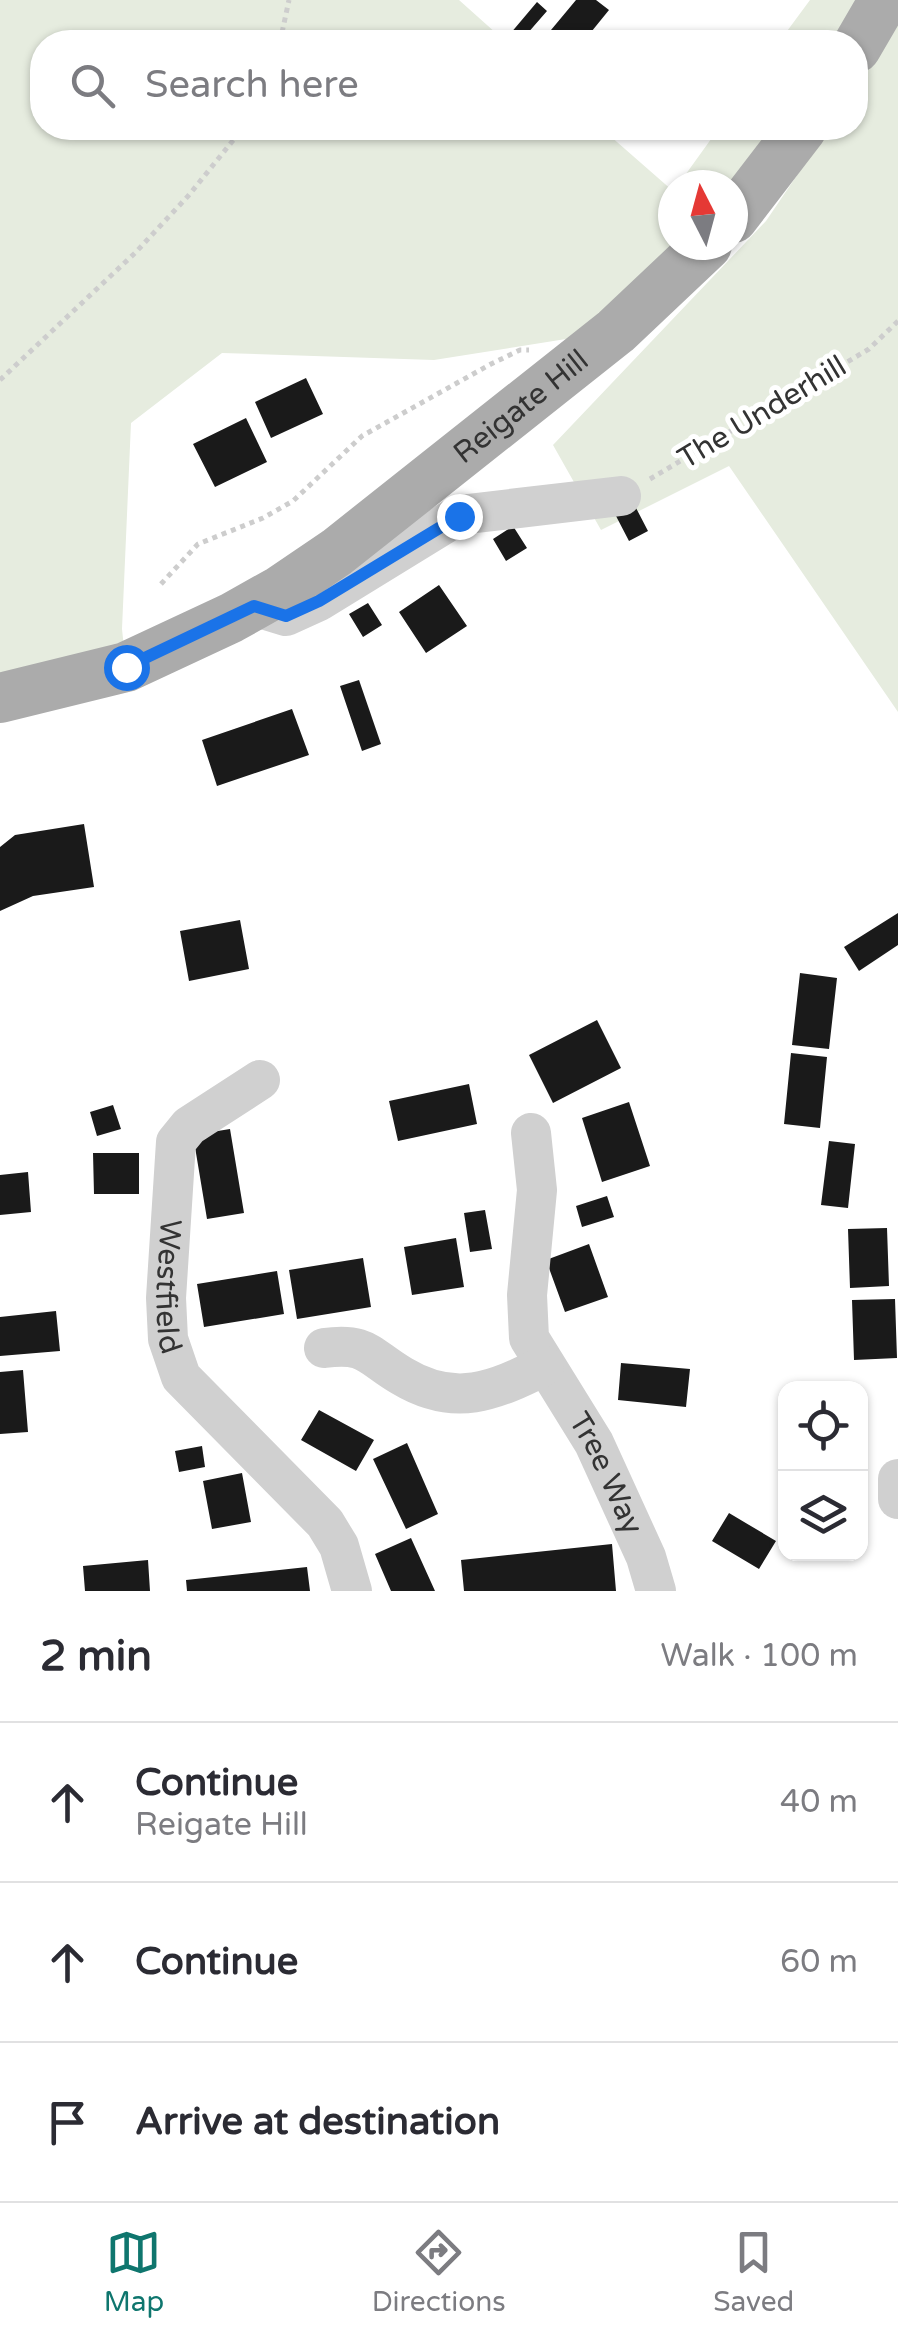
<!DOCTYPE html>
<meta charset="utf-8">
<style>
body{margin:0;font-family:"Varela Round",sans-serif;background:#f7f7f7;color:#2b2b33}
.controls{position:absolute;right:30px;bottom:30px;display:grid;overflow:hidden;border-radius:20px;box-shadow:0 2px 8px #0004}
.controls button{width:90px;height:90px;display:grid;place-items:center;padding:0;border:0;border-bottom:2px solid #e1e1e2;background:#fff;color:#2b2b33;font:50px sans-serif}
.compass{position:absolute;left:658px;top:170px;width:90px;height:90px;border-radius:50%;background:#fff;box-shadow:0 2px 8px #0004;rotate:354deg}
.stop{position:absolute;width:30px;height:30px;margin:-22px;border:8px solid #1a73e8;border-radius:50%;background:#fff}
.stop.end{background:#1a73e8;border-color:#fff;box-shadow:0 2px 10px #0008}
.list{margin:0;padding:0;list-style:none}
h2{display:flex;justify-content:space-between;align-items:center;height:130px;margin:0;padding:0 40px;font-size:42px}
h2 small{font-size:32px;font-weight:400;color:#7c7c81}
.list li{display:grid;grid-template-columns:65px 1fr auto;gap:30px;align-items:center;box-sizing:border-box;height:160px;padding:0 40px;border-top:2px solid #e1e1e2}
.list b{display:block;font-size:38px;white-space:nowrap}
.list p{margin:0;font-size:32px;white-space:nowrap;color:#7c7c81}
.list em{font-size:32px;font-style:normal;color:#7c7c81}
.icon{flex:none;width:55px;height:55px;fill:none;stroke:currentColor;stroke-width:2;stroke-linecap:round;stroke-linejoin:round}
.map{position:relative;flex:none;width:898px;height:1591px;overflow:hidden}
.search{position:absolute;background:#fff;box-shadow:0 2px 8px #0004;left:30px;right:30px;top:30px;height:110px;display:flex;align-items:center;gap:25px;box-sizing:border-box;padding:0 35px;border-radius:40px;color:#7c7c81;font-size:38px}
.sheet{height:610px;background:#fff}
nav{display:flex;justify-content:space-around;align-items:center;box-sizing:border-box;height:140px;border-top:2px solid #e1e1e2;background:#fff;font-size:28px;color:#7c7c81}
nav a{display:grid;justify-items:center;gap:5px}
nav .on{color:#0f766e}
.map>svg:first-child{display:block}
.green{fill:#e6ecdf}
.building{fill:#1a1a1a}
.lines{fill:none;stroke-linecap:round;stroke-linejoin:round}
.path{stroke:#cdcdcd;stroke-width:5;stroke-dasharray:5 5;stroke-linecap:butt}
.minor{stroke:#d0d0d0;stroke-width:40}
.major{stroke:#ababab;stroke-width:50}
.route{stroke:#1a73e8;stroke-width:12}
.labels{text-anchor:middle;stroke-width:10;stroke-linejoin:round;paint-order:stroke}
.street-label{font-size:30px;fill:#333;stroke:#fff}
</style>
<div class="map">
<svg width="898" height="1591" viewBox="0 0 898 1591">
<rect width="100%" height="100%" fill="#fff"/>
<!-- green -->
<path class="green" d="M0,0H459L506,42H42V128H601L673,191V245L616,331L434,360L222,353L131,423L122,629L126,667L0,690Z
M810,0H883L856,42H779Z
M898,24V712L729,466L601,530L553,445L766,221L829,128H856V87Z
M719,128H802L733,185H678Z"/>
<!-- building -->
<path class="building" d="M576,0H596L609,10L583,42H541Z
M537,2L547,11L520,42L510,34Z
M306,378L323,414L271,438L255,402Z
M246,418L267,462L215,487L193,444Z
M635,506L648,531L629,541L616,516Z
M513,526L527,548L506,561L493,539Z
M439,585L467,626L426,653L399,612Z
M368,603L382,625L363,637L349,614Z
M359,680L381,744L362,751L340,686Z
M292,709L309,755L217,786L202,740Z
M84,824L94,887L33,896L0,911V847L15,835Z
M898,913V945L859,971L844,947Z
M240,920L249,969L189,981L180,931Z
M800,973L837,978L829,1049L792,1045Z
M597,1020L621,1068L553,1103L529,1055Z
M791,1053L827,1057L820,1128L784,1124Z
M469,1084L477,1124L398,1141L389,1101Z
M629,1102L650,1166L602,1182L582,1118Z
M113,1105L121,1129L97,1136L90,1112Z
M230,1129L244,1213L207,1219L193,1135Z
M829,1141L855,1144L848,1208L821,1205Z
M93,1153H139V1194H94Z
M28,1172L31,1212L0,1215V1175Z
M607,1196L614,1217L582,1227L576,1206Z
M485,1210L492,1249L470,1252L464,1213Z
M887,1228L889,1286L850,1288L848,1229Z
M456,1238L464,1287L412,1295L404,1247Z
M589,1244L608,1297L565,1312L546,1260Z
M363,1258L371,1307L297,1319L289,1270Z
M277,1271L284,1314L204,1327L197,1284Z
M895,1299L897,1358L854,1360L852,1300Z
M56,1311L60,1351L0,1356V1317Z
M621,1363L690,1369L686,1407L618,1400Z
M23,1370L28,1432L0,1434V1372Z
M319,1410L374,1440L356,1471L301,1440Z
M407,1443L438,1514L406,1529L373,1459Z
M202,1446L205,1467L179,1472L175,1451Z
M242,1473L251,1522L212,1529L203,1481Z
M729,1513L776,1541L759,1569L712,1541Z
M411,1538L435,1591H391L375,1554Z
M612,1544L616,1591H464L461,1560Z
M148,1560L150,1591H85L83,1566Z
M307,1567L310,1591H187L186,1580Z"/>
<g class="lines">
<!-- path -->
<path class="path" d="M280,42L289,0
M0,380L135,253L189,195L243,128
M650,479L869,349L898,321
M161,584L198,544L263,518L293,501L362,436L491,364L520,350H529"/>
<!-- minor -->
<g class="minor">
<path d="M253,606L286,616L319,601L459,515L621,496"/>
<path id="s1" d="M260,1080L189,1126L176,1142L166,1298L168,1339L181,1377L325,1523L339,1546L352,1591"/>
<path id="s2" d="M531,1133L537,1190L527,1295L529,1338L594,1443L646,1557L656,1591"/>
<path d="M324,1348C367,1342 368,1356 402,1376C455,1408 494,1391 544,1366"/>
<path d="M898,1479V1499"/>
</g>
<!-- major -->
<g class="major">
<path d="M856,48L884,0"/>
<path d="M733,218L802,128"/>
<path id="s3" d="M0,698L126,667L231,618L281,590L337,552L616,331L707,245"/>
</g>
</g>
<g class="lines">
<!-- route -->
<path class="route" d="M126,667L254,606L286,616L319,601L459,516"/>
</g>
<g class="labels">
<!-- street labels -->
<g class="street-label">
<text dy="10" stroke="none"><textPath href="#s3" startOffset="605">Reigate Hill</textPath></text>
<text transform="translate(762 412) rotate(-31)" y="10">The Underhill</text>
<text dy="10" stroke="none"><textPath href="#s1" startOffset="250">Westfield</textPath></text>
<text dy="10" stroke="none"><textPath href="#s2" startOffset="362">Tree Way</textPath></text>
</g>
</g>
</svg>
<div class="controls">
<button><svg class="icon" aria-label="locate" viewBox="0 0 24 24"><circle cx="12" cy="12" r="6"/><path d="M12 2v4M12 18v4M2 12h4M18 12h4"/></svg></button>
<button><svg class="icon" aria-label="layers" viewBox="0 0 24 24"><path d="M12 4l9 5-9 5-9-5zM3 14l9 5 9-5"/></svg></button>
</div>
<svg class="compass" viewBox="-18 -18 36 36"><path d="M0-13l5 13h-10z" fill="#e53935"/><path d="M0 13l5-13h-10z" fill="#7c7c81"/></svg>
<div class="stop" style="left:126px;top:667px"></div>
<div class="stop end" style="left:459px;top:516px"></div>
<div class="search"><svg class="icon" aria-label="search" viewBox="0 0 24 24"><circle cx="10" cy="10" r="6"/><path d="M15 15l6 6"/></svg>Search here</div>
</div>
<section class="sheet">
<h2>2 min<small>Walk · 100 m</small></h2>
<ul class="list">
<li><svg class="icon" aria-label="ahead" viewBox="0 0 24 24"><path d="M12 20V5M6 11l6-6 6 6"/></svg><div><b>Continue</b><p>Reigate Hill</p></div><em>40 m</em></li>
<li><svg class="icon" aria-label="ahead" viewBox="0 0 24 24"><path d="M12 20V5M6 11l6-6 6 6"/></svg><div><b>Continue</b></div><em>60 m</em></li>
<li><svg class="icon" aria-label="arrive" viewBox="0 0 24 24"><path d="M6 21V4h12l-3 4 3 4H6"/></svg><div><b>Arrive at destination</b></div></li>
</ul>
</section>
<nav>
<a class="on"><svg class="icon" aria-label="map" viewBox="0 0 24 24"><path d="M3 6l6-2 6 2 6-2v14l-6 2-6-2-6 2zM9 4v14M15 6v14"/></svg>Map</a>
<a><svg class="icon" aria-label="directions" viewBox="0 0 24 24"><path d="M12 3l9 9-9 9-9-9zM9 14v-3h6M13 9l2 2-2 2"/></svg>Directions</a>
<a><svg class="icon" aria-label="saved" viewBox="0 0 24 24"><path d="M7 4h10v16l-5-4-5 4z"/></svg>Saved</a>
</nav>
